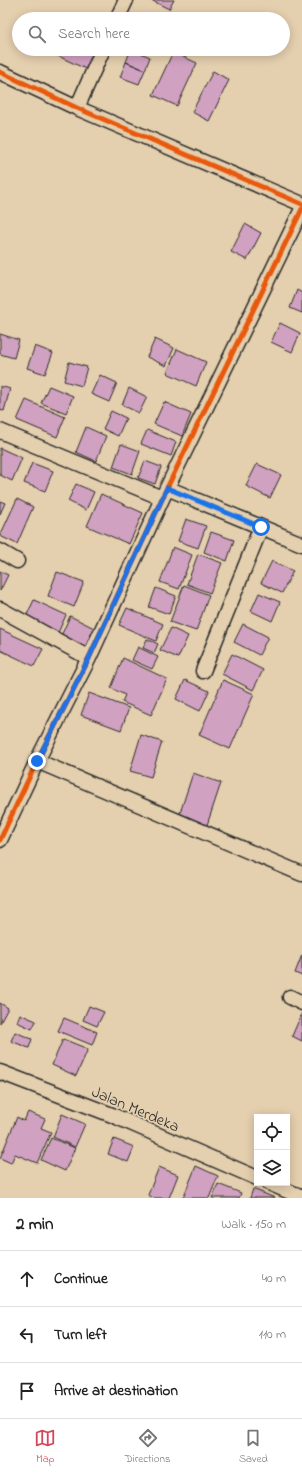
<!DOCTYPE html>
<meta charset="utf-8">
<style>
body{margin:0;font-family:"Indie Flower",sans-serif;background:#f2f2f2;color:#222}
.controls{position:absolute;right:12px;bottom:12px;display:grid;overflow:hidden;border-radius:0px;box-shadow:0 2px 10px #0003}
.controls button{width:36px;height:36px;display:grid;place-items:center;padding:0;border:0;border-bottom:1px solid #e0e0e0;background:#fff;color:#222;font:20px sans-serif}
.stop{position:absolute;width:12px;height:12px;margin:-9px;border:3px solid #1a73e8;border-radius:50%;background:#fff}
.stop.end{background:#1a73e8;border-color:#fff;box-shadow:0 1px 4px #0008}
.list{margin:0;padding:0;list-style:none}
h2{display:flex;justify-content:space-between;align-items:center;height:52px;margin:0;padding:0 16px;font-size:17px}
h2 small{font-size:13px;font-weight:400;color:#767676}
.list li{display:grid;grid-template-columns:26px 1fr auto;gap:12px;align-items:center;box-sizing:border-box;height:56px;padding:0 16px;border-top:1px solid #e0e0e0}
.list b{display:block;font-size:15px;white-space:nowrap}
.list em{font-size:13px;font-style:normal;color:#767676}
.icon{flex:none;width:22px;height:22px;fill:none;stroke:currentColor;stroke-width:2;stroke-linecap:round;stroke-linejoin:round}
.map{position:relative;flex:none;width:302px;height:1198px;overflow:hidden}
.search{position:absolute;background:#fff;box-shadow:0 2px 10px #0003;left:12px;right:12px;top:12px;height:44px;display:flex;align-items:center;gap:10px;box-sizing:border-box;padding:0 14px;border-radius:22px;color:#767676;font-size:15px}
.sheet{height:220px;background:#fff}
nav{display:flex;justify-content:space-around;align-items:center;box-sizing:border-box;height:56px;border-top:1px solid #e0e0e0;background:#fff;font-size:11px;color:#767676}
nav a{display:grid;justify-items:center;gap:2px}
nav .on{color:#d1495b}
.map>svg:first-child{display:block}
.building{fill:#d1a1c1;stroke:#2b2b2b}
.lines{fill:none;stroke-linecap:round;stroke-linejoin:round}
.street-casing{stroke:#2b2b2b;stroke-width:17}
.street{stroke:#e4cfae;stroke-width:14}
.cycleway-casing{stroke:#e4cfae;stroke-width:8}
.cycleway{stroke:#e8590c;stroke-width:5}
.route{stroke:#1a73e8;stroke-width:5}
.labels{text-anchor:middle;stroke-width:3.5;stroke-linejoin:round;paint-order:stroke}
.street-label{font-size:16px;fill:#2b2b2b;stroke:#e4cfae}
</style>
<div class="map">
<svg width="302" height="1198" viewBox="0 0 302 1198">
<rect width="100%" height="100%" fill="#e4cfae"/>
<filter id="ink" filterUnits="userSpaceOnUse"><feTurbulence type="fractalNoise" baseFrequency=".025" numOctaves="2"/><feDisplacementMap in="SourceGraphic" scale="8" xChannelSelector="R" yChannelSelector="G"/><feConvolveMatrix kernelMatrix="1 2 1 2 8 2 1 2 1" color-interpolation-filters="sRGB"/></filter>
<g filter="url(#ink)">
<!-- building -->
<path class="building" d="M151,0H174L169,9Z
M61,49H98L88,70L58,56Z
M131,49L150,57L145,70L126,62Z
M173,52L197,63L177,106L153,95Z
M126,62L145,70L139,84L120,77Z
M213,71L229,80L209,121L192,112Z
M245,224L261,233L247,260L231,252Z
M297,290L302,293V313L290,308Z
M280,323L300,333L292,352L271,342Z
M0,334L19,340L14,358L0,354Z
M155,339L174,348L166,366L147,357Z
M35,346L53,353L45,374L27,368Z
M177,349L206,362L196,386L167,373Z
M69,362L87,367L82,386L64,381Z
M100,375L117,383L109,402L91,394Z
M0,386L10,389L4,411L0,410Z
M49,386L73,396L66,413L41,403Z
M129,388L147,397L139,413L122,405Z
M26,400L65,417L57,437L17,420Z
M164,402L191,414L182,436L154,424Z
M111,411L126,418L118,436L103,429Z
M86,427L106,436L96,461L76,452Z
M147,430L176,442L171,456L141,444Z
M121,444L140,451L132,474L113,467Z
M0,448L22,458L12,481L0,475Z
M145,461L161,467L155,484L138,478Z
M32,463L53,471L45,491L24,483Z
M257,464L281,475L270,498L246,486Z
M76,484L94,492L86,510L68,501Z
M101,494L143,513L129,544L87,526Z
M17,499L33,507L17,544L0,536Z
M0,501L5,503L0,514Z
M186,519L206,526L198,548L178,541Z
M211,532L234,540L227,561L204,552Z
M173,547L192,555L179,589L160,582Z
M198,554L222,563L210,593L187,584Z
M272,561L293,571L282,593L261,583Z
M0,571L8,575L0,591Z
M57,572L84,582L74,607L48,596Z
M184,585L209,595L196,631L170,622Z
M156,588L176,596L169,614L149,607Z
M259,593L280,602L272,621L251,611Z
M34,600L66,615L57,635L25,619Z
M127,608L163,624L156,641L119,625Z
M70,616L94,628L85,648L61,636Z
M243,624L268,637L259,655L234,642Z
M171,628L188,636L178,658L160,650Z
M0,629L43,649L34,666L0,650Z
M147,639L158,644L154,653L143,648Z
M138,647L158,657L152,669L132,660Z
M232,654L263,670L253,690L222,674Z
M123,658L167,679L151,715L122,702L125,695L111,688Z
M185,680L209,691L200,711L176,699Z
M223,680L254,694L230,749L199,735Z
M89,693L129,708L121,730L81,715Z
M141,735L162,742L151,777L130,771Z
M193,773L221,783L206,828L178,819Z
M302,955V976L295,973Z
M0,1003L8,1008L0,1023Z
M89,1006L104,1012L97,1026L83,1020Z
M302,1013V1041L292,1036Z
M20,1014L36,1021L32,1029L17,1022Z
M64,1018L97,1032L92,1045L58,1031Z
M15,1032L32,1039L29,1048L11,1041Z
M63,1039L88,1049L76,1076L52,1065Z
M28,1112L45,1119L41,1128L51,1132L37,1163L15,1154L11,1163L0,1158L17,1117L24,1121Z
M62,1114L85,1124L75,1147L53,1137Z
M51,1138L75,1148L65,1171L41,1160Z
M114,1139L134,1147L128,1162L108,1154Z
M196,1166L218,1176L209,1198H183Z
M159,1167L178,1175L169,1198H154L148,1195Z
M218,1184L241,1193L239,1198H212Z
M253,1189L275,1198H250Z"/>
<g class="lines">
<defs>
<path id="street" d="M117,19L126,0
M0,72L77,108L302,204
M77,108L103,49
M0,431L162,498
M167,488L302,544
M0,551L17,561
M0,609L89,658
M203,671L261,527
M37,761L302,874
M0,840L37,761L89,658L167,488L302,209
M290,997L302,1003
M0,1072L112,1115L257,1178
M269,1183L302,1197"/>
</defs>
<!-- street casing -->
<use href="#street" class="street-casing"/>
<!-- street -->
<use href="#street" class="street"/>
<defs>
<path id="cycleway" d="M0,72L77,108L302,204
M0,840L37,761L89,658L167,488L302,209"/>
</defs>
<!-- cycleway casing -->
<use href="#cycleway" class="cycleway-casing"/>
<!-- cycleway -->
<use href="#cycleway" class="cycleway"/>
</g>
</g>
<g class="lines" filter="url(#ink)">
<!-- route -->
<path class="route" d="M37,761L89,658L167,488L261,527"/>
</g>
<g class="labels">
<!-- street labels -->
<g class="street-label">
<text transform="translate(136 1108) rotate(23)" y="6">Jalan Merdeka</text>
</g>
</g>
</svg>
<div class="controls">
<button><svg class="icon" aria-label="locate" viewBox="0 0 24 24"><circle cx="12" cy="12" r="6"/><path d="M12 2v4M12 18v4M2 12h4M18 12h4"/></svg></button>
<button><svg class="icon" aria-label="layers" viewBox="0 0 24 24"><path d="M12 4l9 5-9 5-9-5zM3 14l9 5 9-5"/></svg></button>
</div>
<div class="stop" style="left:261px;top:527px"></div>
<div class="stop end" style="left:37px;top:761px"></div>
<div class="search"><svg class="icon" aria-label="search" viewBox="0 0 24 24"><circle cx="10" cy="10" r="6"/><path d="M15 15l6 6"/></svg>Search here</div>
</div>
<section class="sheet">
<h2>2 min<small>Walk · 150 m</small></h2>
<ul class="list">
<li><svg class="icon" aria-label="ahead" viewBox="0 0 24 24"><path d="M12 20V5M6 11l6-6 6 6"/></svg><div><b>Continue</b></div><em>40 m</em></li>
<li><svg class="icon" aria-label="left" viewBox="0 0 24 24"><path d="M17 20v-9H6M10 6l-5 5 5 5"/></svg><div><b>Turn left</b></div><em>110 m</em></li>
<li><svg class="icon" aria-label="arrive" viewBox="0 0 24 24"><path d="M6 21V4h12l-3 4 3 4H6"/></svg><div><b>Arrive at destination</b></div></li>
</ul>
</section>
<nav>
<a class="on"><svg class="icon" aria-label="map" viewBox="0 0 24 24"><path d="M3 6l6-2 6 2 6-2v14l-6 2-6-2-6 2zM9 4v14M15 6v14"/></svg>Map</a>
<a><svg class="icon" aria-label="directions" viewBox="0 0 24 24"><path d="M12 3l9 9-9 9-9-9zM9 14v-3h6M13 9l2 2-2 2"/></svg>Directions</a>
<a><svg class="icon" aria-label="saved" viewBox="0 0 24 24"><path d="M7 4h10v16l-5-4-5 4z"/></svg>Saved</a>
</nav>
